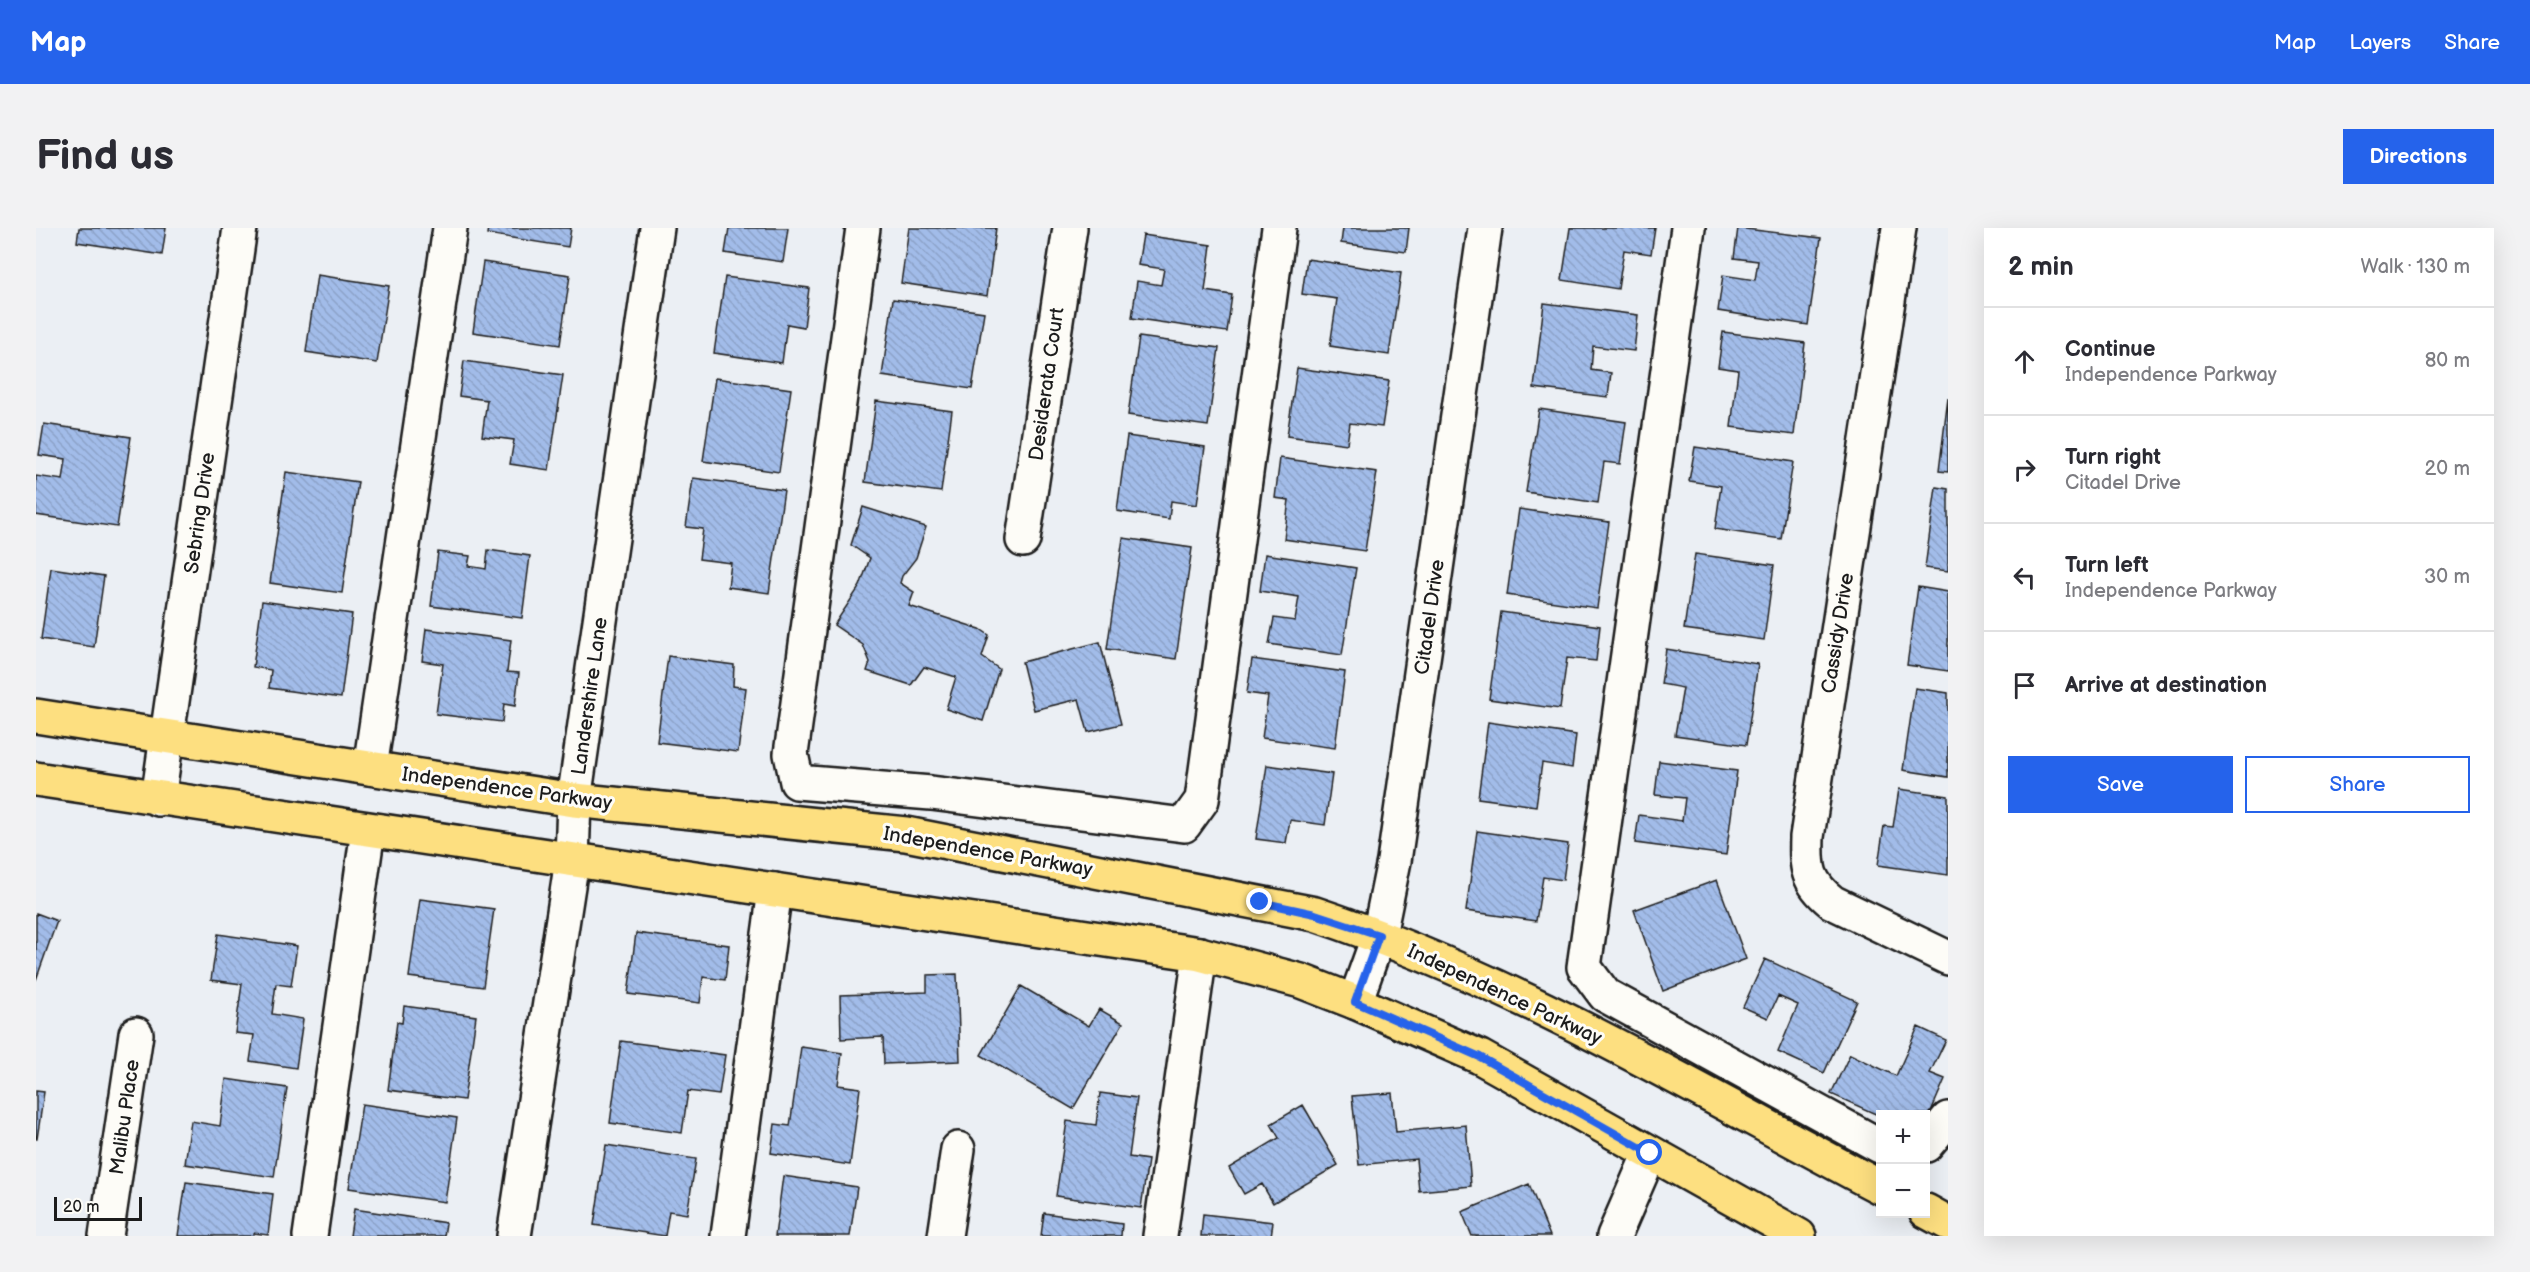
<!DOCTYPE html>
<meta charset="utf-8">
<style>
body{margin:0;font-family:"Balsamiq Sans",sans-serif;background:#f2f2f3;color:#2b2b33}
.controls{position:absolute;right:18px;bottom:18px;display:grid;overflow:hidden;border-radius:0px;box-shadow:0 6px 24px #0002}
.controls button{width:54px;height:54px;display:grid;place-items:center;padding:0;border:0;border-bottom:2px solid #e1e1e2;background:#fff;color:#2b2b33;font:30px sans-serif}
.scale{position:absolute;left:18px;bottom:15px;width:88px;box-sizing:border-box;padding-left:6px;border:3px solid #1c1c1c;border-top:0;font-size:16px;line-height:21px;white-space:nowrap;color:#1c1c1c;-webkit-text-stroke:4px #fdfcf7;paint-order:stroke}
.stop{position:absolute;width:18px;height:18px;margin:-14px;border:4px solid #2563eb;border-radius:50%;background:#fff}
.stop.end{background:#2563eb;border-color:#fff;box-shadow:0 2px 6px #0008}
.list{margin:0;padding:0;list-style:none}
h2{display:flex;justify-content:space-between;align-items:center;height:78px;margin:0;padding:0 24px;font-size:26px}
h2 small{font-size:20px;font-weight:400;color:#7c7c81}
.list li{display:grid;grid-template-columns:39px 1fr auto;gap:18px;align-items:center;box-sizing:border-box;height:108px;padding:0 24px;border-top:2px solid #e1e1e2}
.list b{display:block;font-size:22px;white-space:nowrap}
.list p{margin:0;font-size:20px;white-space:nowrap;color:#7c7c81}
.list em{font-size:20px;font-style:normal;color:#7c7c81}
.actions{display:flex;gap:12px;padding:18px 24px}
.actions a{flex:1;padding:14px 0;border:2px solid #2563eb;border-radius:0px;text-align:center;font-size:21px;color:#2563eb}
.actions .main{background:#2563eb;color:#fff}
.icon{flex:none;width:33px;height:33px;fill:none;stroke:currentColor;stroke-width:2;stroke-linecap:round;stroke-linejoin:round}
.map{position:relative;flex:none;width:1912px;height:1008px;overflow:hidden;border-radius:0px}
header{display:flex;align-items:center;gap:36px;box-sizing:border-box;height:84px;padding:0 30px;background:#2563eb;color:#fff}
header strong{font-size:28px}
nav{display:flex;gap:33px;margin-inline-start:auto;font-size:21px}
.intro{display:flex;align-items:center;justify-content:space-between;box-sizing:border-box;height:144px;padding:0 36px}
h1{margin:0;font-size:42px}
.button{padding:15px 27px;border-radius:0px;background:#2563eb;color:#fff;font-size:21px;font-weight:700}
main{display:flex;gap:36px;padding:0 36px}
aside{flex:1;background:#fff;border-radius:0px;box-shadow:0 6px 24px #0002}
.map>svg:first-child{display:block}
.building{fill:url(#building-back-hatch);stroke:#1c1c1c;stroke-width:1.5}
.lines{fill:none;stroke-linecap:round;stroke-linejoin:round}
.minor-casing{stroke:#1c1c1c;stroke-width:38}
.major-casing{stroke:#1c1c1c;stroke-width:38}
.minor{stroke:#fdfcf7;stroke-width:33}
.major{stroke:#fddf80;stroke-width:33}
.route{stroke:#2563eb;stroke-width:8}
.labels{text-anchor:middle;stroke-width:6;stroke-linejoin:round;paint-order:stroke}
.street-label{font-size:20px;fill:#1c1c1c;stroke:#fdfcf7}
</style>
<header>
<strong>Map</strong>
<nav><a>Map</a><a>Layers</a><a>Share</a></nav>
</header>
<div class="intro"><h1>Find us</h1><a class="button">Directions</a></div>
<main>
<div class="map">
<svg width="1912" height="1008" viewBox="0 0 1912 1008">
<defs>
<pattern id="building-back-hatch" width="6" height="6" patternUnits="userSpaceOnUse" patternTransform="scale(1.5)"><rect width="6" height="6" fill="#a2bce9"/><path d="M-1 5l2 2M0 0l6 6M5-1l2 2" fill="none" stroke="#8ba1c7"/></pattern>
</defs>
<rect width="100%" height="100%" fill="#ebeff4"/>
<filter id="ink" filterUnits="userSpaceOnUse"><feTurbulence type="fractalNoise" baseFrequency=".0167" numOctaves="2"/><feDisplacementMap in="SourceGraphic" scale="12" xChannelSelector="R" yChannelSelector="G"/><feConvolveMatrix kernelMatrix="1 2 1 2 8 2 1 2 1" color-interpolation-filters="sRGB"/></filter>
<g filter="url(#ink)">
<!-- building -->
<path class="building" d="M43,0H130L126,27L41,14Z
M452,0H535L532,19L451,6Z
M693,0H752L747,34L689,25Z
M873,0H960L951,68L865,55Z
M1307,0H1373L1370,24L1305,15Z
M1534,0H1619L1615,26L1588,22L1582,61L1526,52Z
M1702,0L1785,10L1772,97L1682,83L1687,47L1719,52L1722,33L1698,30Z
M1107,7L1175,17L1169,63L1196,67L1191,104L1096,90L1101,53L1125,57L1128,41L1102,37Z
M1271,31L1365,45L1353,127L1294,118L1301,71L1266,66Z
M447,34L534,47L524,117L437,104Z
M281,47L353,58L341,135L270,124Z
M689,49L773,60L768,99L751,96L746,135L678,125Z
M857,71L948,84L936,161L846,148Z
M1508,75L1602,87L1598,123L1557,118L1555,142L1575,145L1572,169L1498,160Z
M1687,104L1769,115L1758,207L1695,199L1702,142L1682,139Z
M1103,109L1183,120L1172,198L1092,187Z
M428,133L527,147L513,242L474,236L478,212L446,208L451,172L423,168Z
M1261,140L1353,153L1346,199L1314,195L1311,216L1251,208Z
M679,150L755,161L743,244L667,233Z
M1912,170V244L1903,243Z
M840,173L916,183L905,264L829,254Z
M1503,181L1590,194L1584,236L1568,234L1562,275L1490,264Z
M8,196L95,209L81,299L0,287V248L27,252L30,231L3,227Z
M1091,208L1169,219L1161,277L1135,273L1133,291L1081,283Z
M1659,219L1757,234L1745,311L1679,301L1685,258L1653,253Z
M1244,230L1341,244L1329,323L1248,311L1253,272L1239,270Z
M250,244L322,254L306,365L234,355Z
M657,250L748,262L733,365L692,359L695,335L663,331L667,301L650,299Z
M1900,259L1912,261V343L1889,340Z
M827,279L890,299L880,330L866,348L864,355L878,364L873,378L944,401L953,407L946,429L963,441L947,493L910,481L920,449L888,439L875,457L831,443L834,434L827,417L798,397L824,358L834,330L815,317Z
M1483,281L1573,294L1561,380L1471,367Z
M1087,310L1156,320L1140,431L1071,421Z
M452,322L494,328L486,390L395,378L402,324L434,328L432,338L450,341Z
M1229,326L1320,340L1306,427L1233,416L1238,390L1259,393L1263,369L1224,363Z
M1659,326L1738,337L1728,412L1648,401Z
M15,340L68,348L58,419L5,411Z
M1882,359L1912,364V443L1871,437Z
M226,373L316,386L305,470L233,460L235,442L217,439Z
M1465,384L1564,398L1560,433L1531,430L1524,481L1453,471Z
M390,401L475,412L471,444L483,445L479,478L468,476L466,494L400,486L407,436L386,433Z
M1064,414L1085,496L1052,504L1043,471L998,482L986,434Z
M1630,421L1722,436L1710,517L1639,507L1647,460L1625,456Z
M632,428L698,437L697,458L710,460L702,524L621,514Z
M1216,431L1309,444L1299,520L1226,510L1232,468L1211,465Z
M1879,460L1912,465V549L1867,542Z
M1452,494L1540,507L1536,540L1506,535L1500,578L1442,570Z
M1623,533L1701,543L1690,627L1599,615L1603,587L1646,593L1649,570L1619,567Z
M1231,537L1296,546L1289,597L1254,592L1250,615L1220,611Z
M1863,561L1912,568V647L1842,637L1848,598L1857,599Z
M1441,603L1532,616L1527,652L1507,649L1500,693L1430,683Z
M1681,652L1710,731L1627,763L1598,682Z
M384,671L458,681L447,759L373,749Z
M0,685L21,693L0,752Z
M600,705L693,717L689,752L667,749L664,775L592,766Z
M182,706L261,718L255,758L240,756L236,786L267,791L260,840L214,833L218,807L199,805L206,756L175,752Z
M1729,731L1821,773L1788,845L1742,824L1762,777L1742,768L1732,790L1707,779Z
M921,746L924,833L848,836L847,809L805,811L804,767L891,764V747Z
M985,758L1053,798L1063,781L1087,795L1037,881L945,827Z
M368,778L440,788L428,872L352,862L361,794L366,795Z
M1882,799L1910,812L1894,845L1909,851L1890,895V886L1844,888L1795,866L1814,826L1860,848Z
M585,813L689,827L683,867L652,863L646,905L574,895Z
M765,819L806,825L802,857L824,860L814,937L735,925L739,896L754,898Z
M190,851L251,860L238,949L149,936L155,893L184,898Z
M0,863L8,864L1,911H0Z
M1064,865L1101,870L1093,929L1112,932L1105,980L1020,968L1031,893L1060,897Z
M1356,865L1360,904L1430,897L1435,958L1383,963L1380,931L1323,937L1316,868Z
M326,876L421,890L409,974L313,960Z
M1267,877L1302,937L1237,975L1226,956L1208,966L1193,940L1243,910L1235,896Z
M570,917L660,931L651,986L633,983L629,1008L558,997Z
M747,948L821,959L814,1008H739Z
M150,954L237,966L232,1007L218,1005L217,1008H142Z
M1493,956L1514,1008H1436L1426,984Z
M318,981L410,995L408,1008H314Z
M1008,985L1086,996L1085,1008H1005Z
M1167,986L1237,994L1235,1008H1165Z"/>
<g class="lines">
<defs>
<path id="minor" d="M827,0L755,526L761,554L895,565L1148,597L1166,572L1243,0
M1652,0L1548,739L1569,767L1844,918
M1863,0L1771,609C1770,640 1771,654 1796,674L1912,730
M987,312L1034,0
M334,540L414,0
M122,571L204,0
M1319,774L1343,707L1358,633L1449,0
M1890,917L1912,891
M70,1008L100,806
M274,1008L332,602
M478,1008L536,632L538,572L621,0
M692,1008L739,662
M909,1008L922,921
M1124,1008L1164,726
M1578,1008L1614,925"/>
<path id="major" d="M0,488L538,572L870,606L1279,686C1478,752 1660,862 1844,959
M0,551L1164,726L1265,753L1319,774L1444,829L1763,1008
M1890,983L1912,995"/>
</defs>
<!-- minor casing -->
<use href="#minor" class="minor-casing"/>
<!-- major casing -->
<use href="#major" class="major-casing"/>
<!-- minor -->
<use href="#minor" class="minor"/>
<!-- major -->
<use href="#major" class="major"/>
</g>
</g>
<g class="lines" filter="url(#ink)">
<!-- route -->
<path class="route" d="M1224,674L1279,686L1343,707L1319,774L1444,829L1614,925"/>
</g>
<g class="labels">
<!-- street labels -->
<g class="street-label">
<text transform="translate(1010 156) rotate(-82)" y="7">Desiderata Court</text>
<text transform="translate(163 285) rotate(-82)" y="7">Sebring Drive</text>
<text transform="translate(1393 389) rotate(-82)" y="7">Citadel Drive</text>
<text transform="translate(1801 405) rotate(-81)" y="7">Cassidy Drive</text>
<text transform="translate(553 468) rotate(-82)" y="7">Landershire Lane</text>
<text transform="translate(471 560) rotate(8)" y="7">Independence Parkway</text>
<text transform="translate(952 623) rotate(10)" y="7">Independence Parkway</text>
<text transform="translate(1469 766) rotate(25)" y="7">Independence Parkway</text>
<text transform="translate(88 889) rotate(-82)" y="7">Malibu Place</text>
</g>
</g>
</svg>
<div class="controls">
<button>+</button>
<button>−</button>
</div>
<div class="scale">20 m</div>
<div class="stop" style="left:1614px;top:925px"></div>
<div class="stop end" style="left:1224px;top:674px"></div>
</div>
<aside>
<h2>2 min<small>Walk · 130 m</small></h2>
<ul class="list">
<li><svg class="icon" aria-label="ahead" viewBox="0 0 24 24"><path d="M12 20V5M6 11l6-6 6 6"/></svg><div><b>Continue</b><p>Independence Parkway</p></div><em>80 m</em></li>
<li><svg class="icon" aria-label="right" viewBox="0 0 24 24"><path d="M7 20v-9h11M14 6l5 5-5 5"/></svg><div><b>Turn right</b><p>Citadel Drive</p></div><em>20 m</em></li>
<li><svg class="icon" aria-label="left" viewBox="0 0 24 24"><path d="M17 20v-9H6M10 6l-5 5 5 5"/></svg><div><b>Turn left</b><p>Independence Parkway</p></div><em>30 m</em></li>
<li><svg class="icon" aria-label="arrive" viewBox="0 0 24 24"><path d="M6 21V4h12l-3 4 3 4H6"/></svg><div><b>Arrive at destination</b></div></li>
</ul>
<div class="actions"><a class="main">Save</a><a>Share</a></div>
</aside>
</main>
